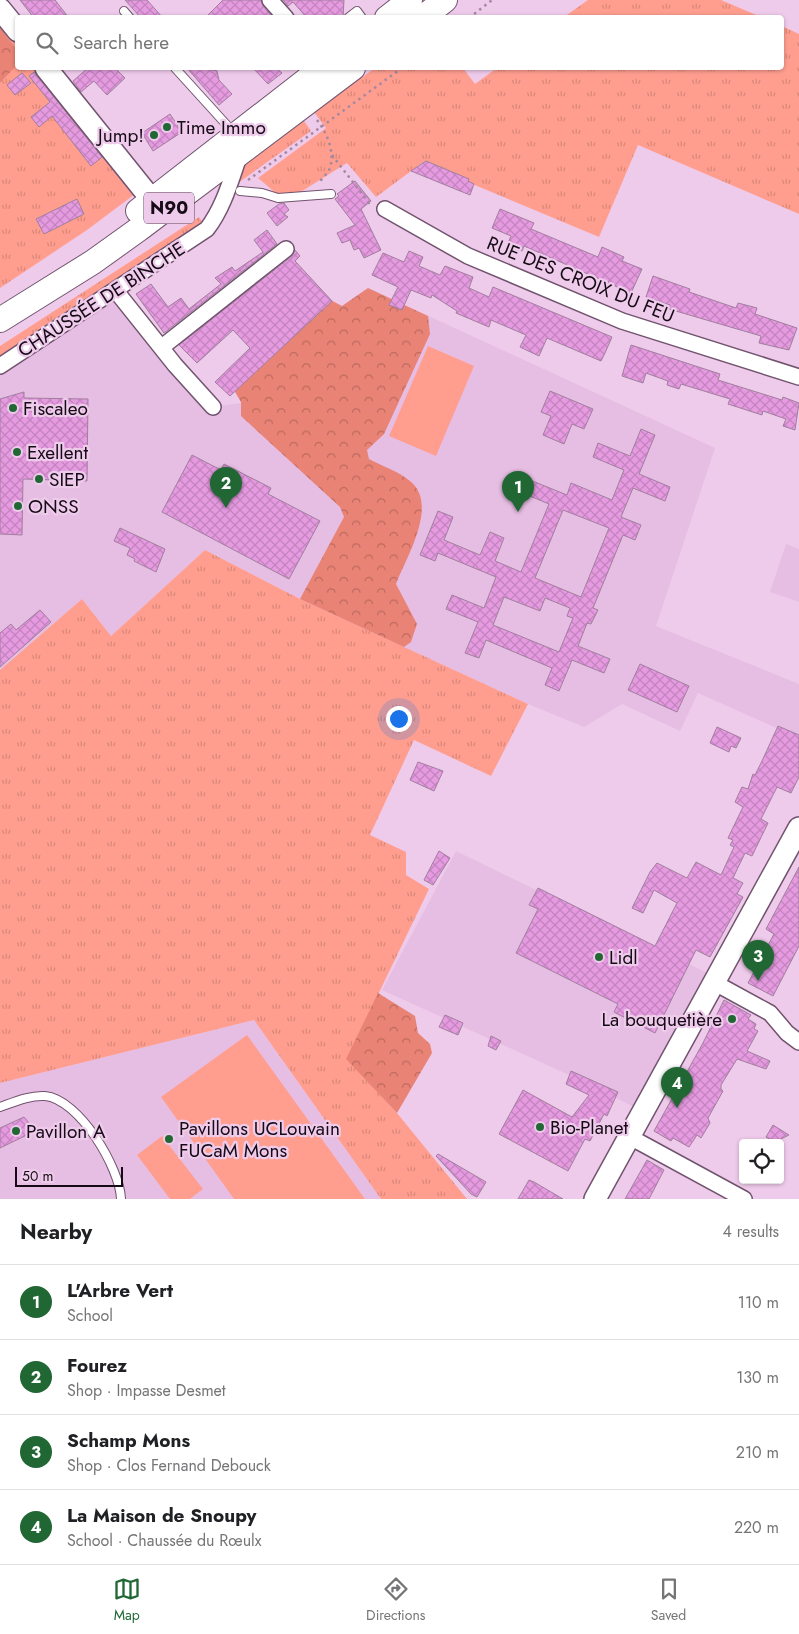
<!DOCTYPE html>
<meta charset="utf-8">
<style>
body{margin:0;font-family:Jost,sans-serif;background:#f6f6f6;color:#202124}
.controls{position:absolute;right:15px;bottom:15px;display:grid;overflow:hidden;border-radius:5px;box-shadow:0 1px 4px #0004}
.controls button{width:45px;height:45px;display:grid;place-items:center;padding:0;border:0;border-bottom:1px solid #e0e0e0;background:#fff;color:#202124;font:25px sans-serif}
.scale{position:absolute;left:15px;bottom:12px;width:108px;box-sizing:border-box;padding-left:5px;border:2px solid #150a15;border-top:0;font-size:14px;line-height:18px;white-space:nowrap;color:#150a15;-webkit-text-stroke:4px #efcbeb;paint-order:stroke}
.you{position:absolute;left:398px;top:718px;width:18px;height:18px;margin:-12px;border:4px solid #fff;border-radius:50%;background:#1a73e8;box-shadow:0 0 0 8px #1a73e833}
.badge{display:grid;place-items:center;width:32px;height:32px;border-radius:50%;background:#206734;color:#fff;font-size:16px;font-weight:700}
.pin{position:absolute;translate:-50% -41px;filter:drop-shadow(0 1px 2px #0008)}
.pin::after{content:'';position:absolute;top:26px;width:18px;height:15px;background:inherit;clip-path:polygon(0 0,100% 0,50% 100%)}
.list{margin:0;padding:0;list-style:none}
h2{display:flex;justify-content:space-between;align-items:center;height:65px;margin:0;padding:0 20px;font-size:21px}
h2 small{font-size:16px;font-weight:400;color:#757577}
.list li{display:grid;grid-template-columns:32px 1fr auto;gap:15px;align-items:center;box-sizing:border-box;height:75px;padding:0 20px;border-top:1px solid #e0e0e0}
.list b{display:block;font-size:19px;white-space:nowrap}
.list p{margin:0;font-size:16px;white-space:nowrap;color:#757577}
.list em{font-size:16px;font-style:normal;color:#757577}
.icon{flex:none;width:28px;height:28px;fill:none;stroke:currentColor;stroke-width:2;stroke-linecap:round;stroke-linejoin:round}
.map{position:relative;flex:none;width:799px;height:1199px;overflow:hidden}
.search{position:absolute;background:#fff;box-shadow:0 1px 4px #0004;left:15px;right:15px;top:15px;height:55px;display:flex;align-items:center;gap:12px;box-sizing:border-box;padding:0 18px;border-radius:5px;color:#757577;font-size:19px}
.sheet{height:365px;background:#fff}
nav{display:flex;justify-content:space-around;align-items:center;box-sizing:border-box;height:70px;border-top:1px solid #e0e0e0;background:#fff;font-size:14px;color:#757577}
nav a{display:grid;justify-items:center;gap:2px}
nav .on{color:#206734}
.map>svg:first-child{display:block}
.built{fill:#e7bee3}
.grass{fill:url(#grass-tufts)}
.forest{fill:url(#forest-crowns)}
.garden{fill:#ff9e8f}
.building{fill:url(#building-cross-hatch);stroke:#a07f9d;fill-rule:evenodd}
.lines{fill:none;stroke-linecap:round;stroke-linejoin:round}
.lane-casing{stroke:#71536e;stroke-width:10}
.street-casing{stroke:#71536e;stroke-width:18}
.secondary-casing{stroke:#71536e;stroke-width:24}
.primary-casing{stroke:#71536e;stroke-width:26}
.path{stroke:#a388a0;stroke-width:2.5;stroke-dasharray:2.5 4;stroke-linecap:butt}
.lane{stroke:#fff;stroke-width:8}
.street{stroke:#fff;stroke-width:15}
.secondary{stroke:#fff;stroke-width:21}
.primary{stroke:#fff;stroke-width:24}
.poi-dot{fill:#206734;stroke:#efcbeb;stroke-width:2}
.labels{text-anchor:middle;stroke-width:4.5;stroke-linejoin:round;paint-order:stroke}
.shield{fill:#efcbeb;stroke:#564455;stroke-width:1}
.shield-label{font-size:18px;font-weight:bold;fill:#150a15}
.poi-label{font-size:19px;fill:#150a15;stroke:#efcbeb;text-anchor:start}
.street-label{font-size:19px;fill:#150a15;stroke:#efcbeb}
</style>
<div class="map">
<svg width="799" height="1199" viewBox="0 0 799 1199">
<defs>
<pattern id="grass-tufts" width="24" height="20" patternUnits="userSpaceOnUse" patternTransform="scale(1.25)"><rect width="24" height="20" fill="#ff9e8f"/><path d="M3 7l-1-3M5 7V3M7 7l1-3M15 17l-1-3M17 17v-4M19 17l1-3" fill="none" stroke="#da877a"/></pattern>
<pattern id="forest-crowns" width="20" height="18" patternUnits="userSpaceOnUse" patternTransform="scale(1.25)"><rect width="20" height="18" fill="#e98375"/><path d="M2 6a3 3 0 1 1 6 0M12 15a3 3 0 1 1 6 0" fill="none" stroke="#bc695f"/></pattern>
<pattern id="building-cross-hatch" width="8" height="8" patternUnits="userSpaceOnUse" patternTransform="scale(1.25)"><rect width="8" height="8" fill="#e69be1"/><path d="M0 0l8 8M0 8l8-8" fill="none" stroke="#c484c0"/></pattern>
</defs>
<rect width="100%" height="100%" fill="#efcbeb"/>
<!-- built -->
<path class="built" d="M368,288L715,448L656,626L799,684V738L698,693L680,731L622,704L584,727L528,704L300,599L205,550L111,636L82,599L0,670V366L116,291L212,407L241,403L234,390L321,295L342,306Z
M786,544L799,549V602L770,592Z
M456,851L718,978L644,1112L580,1080L382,990Z
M254,1020L381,1199H0V1083Z"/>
<!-- grass -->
<path class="grass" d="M588,0H721L761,17H564Z
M0,9L17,31L18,68H46L143,188L87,230L0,288Z
M782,26L799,34V214L638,145L599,237L422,163L376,197L347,163L299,193L278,195L258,178L326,128L314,112L375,68H463L475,84L497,68H782Z
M302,118L311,131L238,183L245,156Z
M199,217L202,222L0,356V346Z
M205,550L300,599L528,704L491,776L414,740L370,835L406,852V875L429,889L347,1059L397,1113L467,1199H381L254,1020L0,1083V670L82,599L111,636Z"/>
<!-- forest -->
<path class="forest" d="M0,28L17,50V65L0,83Z
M368,288L428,316L430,334L384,434L367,450L369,459C382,466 398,471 410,481C439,504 407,556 396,584L417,624L411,642L404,647L300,599L344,517L340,507L241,416V402L234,390L321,295L342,306Z
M378,993L415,1016L418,1033L430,1044L432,1053L397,1113L346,1059Z"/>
<!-- garden -->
<path class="garden" d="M428,346L474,366L436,456L389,436Z
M247,1035L365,1199H234L161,1097Z
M162,1136L203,1189L190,1199H170L137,1155Z"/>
<!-- building -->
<path class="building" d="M20,0H55L69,18H34Z
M125,0H147L163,18H141Z
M223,0H261L263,6L273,18H205Z
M283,0H344L343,18H307L293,2L288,6Z
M88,68H115L125,78L107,95L94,81L81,92L73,81Z
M187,68H207L217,71L219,80L232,94L219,105Z
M253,68H276L282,73L268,84Z
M34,72L102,157L91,166L52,116L39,127L31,117L50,102L29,76Z
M22,73L31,83L15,95L7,85Z
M170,114L182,132L153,151L142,133Z
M426,161L469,179L468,181L474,184L470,195L411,171Z
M355,181L371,201L361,209L381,250L364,258L359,248L354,250L350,240L342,243L337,233L355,225L335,199L339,196L337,194Z
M77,199L84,214L44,234L36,219Z
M284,203L289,210L284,214L288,217L277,226L267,213L279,204Z
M500,209L534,223L531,229L598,257L602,247L624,257L622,261L642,269L631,293L524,246L522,251L507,245L511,236L492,228Z
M267,230L277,244L164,333L136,294L151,284L168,307L181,298L189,309L221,284L215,278L232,267L235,271L263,252L254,240Z
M295,250L300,256L295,261L332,301L230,396L215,382L250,348L233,330L197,363L179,345L292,256Z
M409,251L423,257L419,266L440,275L445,266L473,277L469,288L489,297L493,287L612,337L605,353L601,361L547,338L539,356L520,347L526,335L491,320L489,327L456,313L457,311L432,295L431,298L411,290L402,310L389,305L398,287L372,275L383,253L404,262Z
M653,276L690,289L689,292L736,308L738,303L757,308L755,314L797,328L789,350L759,343L761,336L669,309L670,305L646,297Z
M631,345L720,374L718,380L782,400L783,397L799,403L795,430L783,426L786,419L763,411L762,415L728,404L730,399L681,384L679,389L667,385L668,381L646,373L643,383L622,376Z
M550,391L593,409L584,429L572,424L564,444L543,435L551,416L541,412Z
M24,392V398L88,399L87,481L23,479L22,535L0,534V399Z
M641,429L655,435L639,474L670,487L665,501L633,488L621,517L641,525L635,540L623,535L593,608L598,610L591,624L587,623L578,646L610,659L604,673L572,660L559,691L545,685L552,668L486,640L479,658L465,653L478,622L446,609L452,595L484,608L496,577L438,553L435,561L420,555L438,511L453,517L444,540L480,555L490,532L504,538L495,561L521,572L549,504L525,494L530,480L567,495L571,483L612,500L624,470L593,457L598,443L630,456ZM563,510L609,528L581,597L535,578ZM504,597L540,611L545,598L570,608L567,616L573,618L559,652L493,625Z
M192,455L221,470L224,464L271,488L268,494L320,521L289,579L162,512Z
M120,528L165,549L156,572L134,561L135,559L127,555L130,548L114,541Z
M40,610L51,622L0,667V633L11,624L16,630Z
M640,664L689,686L677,712L628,690Z
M778,726L799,735V777L791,793L777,787L761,819L768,823L752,856L745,853L733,878L743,883L737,894L743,897L710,957L696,950L655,1033L614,1012L618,1004L516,953L538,909L529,905L538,888L655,946L677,903L654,890L643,913L632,908L650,872L657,863L687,878L696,862L721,875L734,847L730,845L733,840L728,838L743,807L735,802L742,787L748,789L753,774L755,775L762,761Z
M717,727L741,738L736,748L731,746L729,752L710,743Z
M418,762L443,771L434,791L410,780Z
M439,851L450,858L433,885L424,880Z
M799,867V946L773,996L748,983L774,934L766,929Z
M724,1000L751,1015L748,1019L756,1024L754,1029L758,1031L747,1051L770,1061L766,1069L737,1059L721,1085V1089L723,1091L708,1118L710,1123L701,1138L697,1135L689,1147L673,1138L671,1141L654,1131L703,1043Z
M445,1015L463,1023L458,1035L439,1027Z
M491,1036L501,1041L496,1050L488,1046Z
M571,1071L618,1092L607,1116L604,1114L590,1141L585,1139L568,1171L499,1134L523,1090L572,1117L589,1095L566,1084Z
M24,1117L30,1124L31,1133L0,1148V1128Z
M773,1125L789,1135L775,1142L766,1137Z
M438,1154L486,1182L477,1197L471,1194L436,1156Z
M647,1160L664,1170L649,1199H625Z
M529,1180L534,1182L563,1199H518Z"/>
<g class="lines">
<defs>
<path id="lane" d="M124,11L130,18
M348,18L357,11L362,18
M175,68L234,133
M240,191L262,193L278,198L331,194
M0,1107C14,1102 30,1095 45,1096C79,1099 120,1168 121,1199"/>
<path id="street" d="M270,0L286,18
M385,209L468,256L622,321L799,377
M116,291L175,365L213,407
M162,347L286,249
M0,366L207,229C224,207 231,179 240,154
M715,983L770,1013L787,1033L799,1042
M630,1137L744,1199"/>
<path id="secondary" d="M0,9L18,31
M46,68L152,200
M595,1199L799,828"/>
<path id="primary" d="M387,18L410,0
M422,18L445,0
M138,211L322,68
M0,320L93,262L139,229L353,68"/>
</defs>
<!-- lane casing -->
<use href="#lane" class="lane-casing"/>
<!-- street casing -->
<use href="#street" class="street-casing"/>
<!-- secondary casing -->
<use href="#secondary" class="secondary-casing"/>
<!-- primary casing -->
<use href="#primary" class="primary-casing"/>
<!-- path -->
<path class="path" d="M469,18L492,0
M317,120C327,133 335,151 330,168C328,174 321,178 319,184
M332,155L369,203L372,200
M248,180L402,68"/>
<!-- lane -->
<use href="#lane" class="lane"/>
<!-- street -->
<use href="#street" class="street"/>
<!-- secondary -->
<use href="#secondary" class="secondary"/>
<!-- primary -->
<use href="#primary" class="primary"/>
</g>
<!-- markers -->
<g class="poi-dot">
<circle cx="167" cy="127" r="5"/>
<circle cx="154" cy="135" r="5"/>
<circle cx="13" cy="408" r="5"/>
<circle cx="17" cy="452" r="5"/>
<circle cx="39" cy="479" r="5"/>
<circle cx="18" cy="506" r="5"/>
<circle cx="599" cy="957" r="5"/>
<circle cx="732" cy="1019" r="5"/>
<circle cx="540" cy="1127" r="5"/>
<circle cx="16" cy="1131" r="5"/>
<circle cx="169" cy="1139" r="5"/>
</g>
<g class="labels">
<!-- shield labels -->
<rect class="shield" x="144" y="192.5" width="50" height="31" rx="4"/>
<g class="shield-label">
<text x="169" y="214">N90</text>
</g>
<!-- poi labels -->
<g class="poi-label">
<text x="177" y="134">Time Immo</text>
<text x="144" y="142" text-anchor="end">Jump!</text>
<text x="23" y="415">Fiscaleo</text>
<text x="27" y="459">Exellent</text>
<text x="49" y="486">SIEP</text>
<text x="28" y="513">ONSS</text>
<text x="609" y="964">Lidl</text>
<text x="722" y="1026" text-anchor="end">La bouquetière</text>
<text x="550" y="1134">Bio-Planet</text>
<text x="179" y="1135">Pavillons UCLouvain<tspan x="179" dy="22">FUCaM Mons</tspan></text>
<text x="26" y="1138">Pavillon A</text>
</g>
<!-- street labels -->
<g class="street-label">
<text transform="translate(581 279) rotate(22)" y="7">RUE DES CROIX DU FEU</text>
<text transform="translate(101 299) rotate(-33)" y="7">CHAUSSÉE DE BINCHE</text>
</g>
</g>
</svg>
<div class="controls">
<button><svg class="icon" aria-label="locate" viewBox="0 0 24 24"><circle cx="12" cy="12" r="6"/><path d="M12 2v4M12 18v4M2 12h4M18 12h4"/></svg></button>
</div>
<div class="scale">50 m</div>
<div class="you"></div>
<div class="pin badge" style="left:518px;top:512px">1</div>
<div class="pin badge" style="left:226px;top:508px">2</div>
<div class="pin badge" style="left:758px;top:981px">3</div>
<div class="pin badge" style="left:677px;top:1108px">4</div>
<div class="search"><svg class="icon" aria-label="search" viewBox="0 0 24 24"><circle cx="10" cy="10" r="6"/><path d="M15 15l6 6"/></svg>Search here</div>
</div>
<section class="sheet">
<h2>Nearby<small>4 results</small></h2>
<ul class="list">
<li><span class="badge">1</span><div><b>L'Arbre Vert</b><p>School</p></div><em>110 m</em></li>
<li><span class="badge">2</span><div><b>Fourez</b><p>Shop · Impasse Desmet</p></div><em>130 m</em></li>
<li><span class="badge">3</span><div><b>Schamp Mons</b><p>Shop · Clos Fernand Debouck</p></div><em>210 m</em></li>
<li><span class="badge">4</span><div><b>La Maison de Snoupy</b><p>School · Chaussée du Rœulx</p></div><em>220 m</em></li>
</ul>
</section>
<nav>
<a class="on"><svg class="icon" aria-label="map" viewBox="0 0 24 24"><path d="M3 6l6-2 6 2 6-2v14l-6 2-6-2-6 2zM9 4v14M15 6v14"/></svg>Map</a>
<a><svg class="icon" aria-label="directions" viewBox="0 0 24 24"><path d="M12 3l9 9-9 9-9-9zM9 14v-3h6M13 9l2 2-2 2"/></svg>Directions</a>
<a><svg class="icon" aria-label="saved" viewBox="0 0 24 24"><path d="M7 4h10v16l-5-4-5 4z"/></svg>Saved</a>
</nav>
